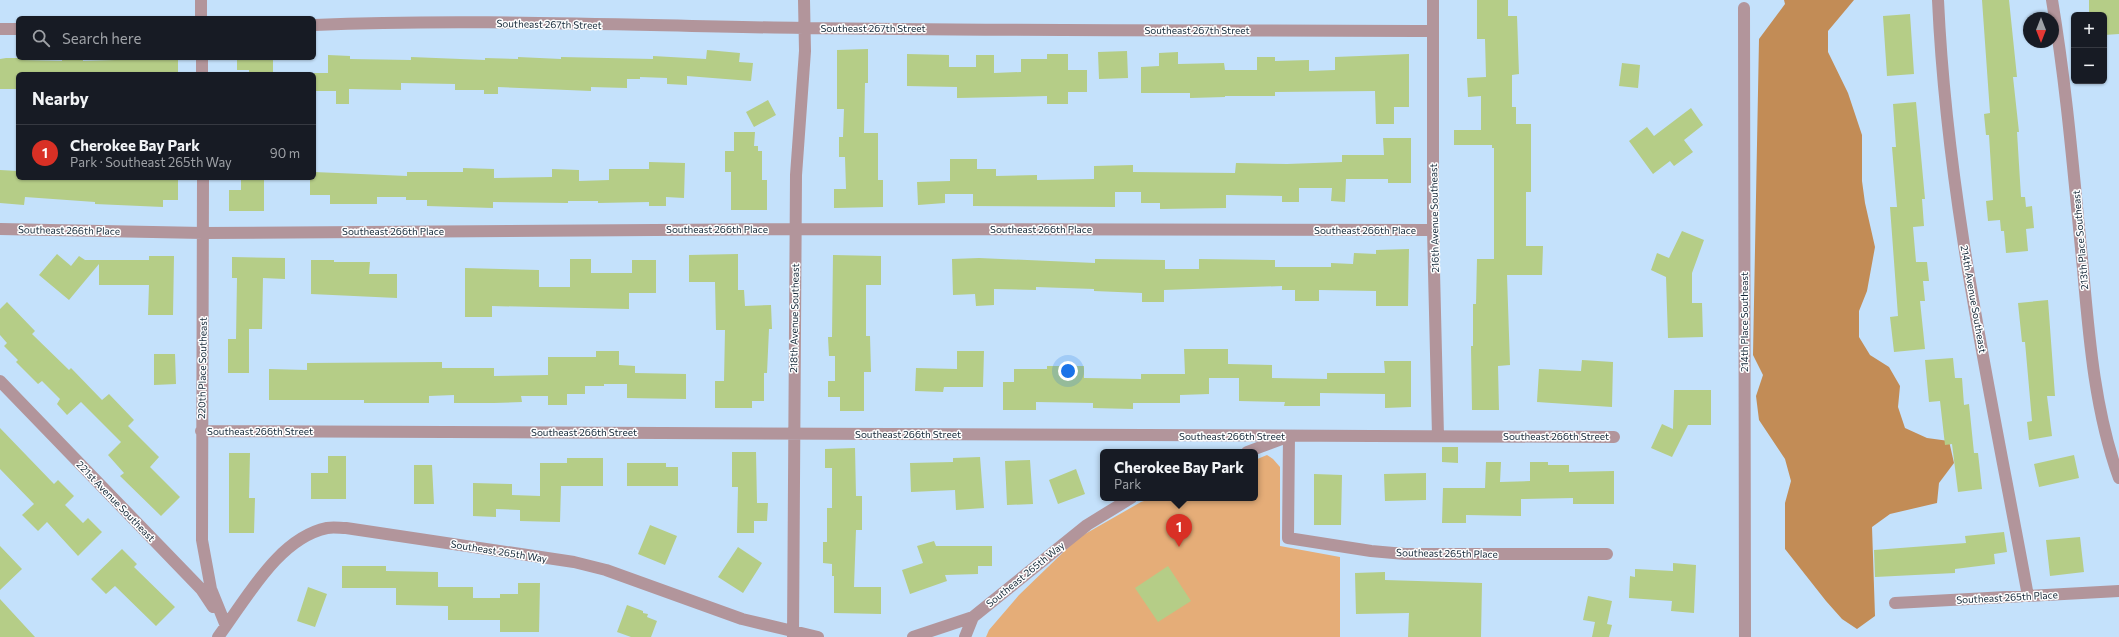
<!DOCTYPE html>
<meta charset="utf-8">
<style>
body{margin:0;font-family:Commissioner,sans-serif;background:#20242c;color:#f1f3f6}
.controls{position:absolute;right:12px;top:12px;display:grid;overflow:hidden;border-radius:6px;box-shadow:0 1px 3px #0004}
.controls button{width:36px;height:36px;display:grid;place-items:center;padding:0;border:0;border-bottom:1px solid #363941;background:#171b24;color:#f1f3f6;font:20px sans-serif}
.compass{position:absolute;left:2023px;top:12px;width:36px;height:36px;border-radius:50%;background:#171b24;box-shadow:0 1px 3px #0004;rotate:180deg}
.you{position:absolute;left:1068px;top:371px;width:14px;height:14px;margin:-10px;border:3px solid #fff;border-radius:50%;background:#1a73e8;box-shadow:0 0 0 6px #1a73e833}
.badge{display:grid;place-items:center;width:26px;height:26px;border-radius:50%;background:#d93025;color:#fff;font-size:13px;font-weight:700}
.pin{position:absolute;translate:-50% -33px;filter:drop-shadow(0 1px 2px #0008)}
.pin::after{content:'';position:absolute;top:21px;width:14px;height:12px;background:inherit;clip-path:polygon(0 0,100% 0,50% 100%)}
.popup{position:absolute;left:1100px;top:449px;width:158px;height:52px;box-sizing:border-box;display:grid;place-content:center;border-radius:6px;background:#171b24;filter:drop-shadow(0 1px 3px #0005);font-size:13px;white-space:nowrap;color:#9ea1a6}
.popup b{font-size:15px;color:#f1f3f6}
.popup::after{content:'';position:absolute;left:50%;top:100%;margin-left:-8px;border:8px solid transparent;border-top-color:#171b24}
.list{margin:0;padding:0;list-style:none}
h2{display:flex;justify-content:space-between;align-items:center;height:52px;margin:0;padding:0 16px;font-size:17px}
h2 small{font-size:13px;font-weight:400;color:#9ea1a6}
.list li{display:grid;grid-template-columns:26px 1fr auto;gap:12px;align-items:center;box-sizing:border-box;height:56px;padding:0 16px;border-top:1px solid #363941}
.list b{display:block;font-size:15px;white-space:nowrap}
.list p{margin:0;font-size:13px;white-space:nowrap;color:#9ea1a6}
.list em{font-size:13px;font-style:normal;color:#9ea1a6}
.icon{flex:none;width:22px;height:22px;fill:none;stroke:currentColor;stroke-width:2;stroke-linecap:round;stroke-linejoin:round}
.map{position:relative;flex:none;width:2119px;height:637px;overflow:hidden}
.search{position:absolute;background:#171b24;box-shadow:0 1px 3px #0004;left:16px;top:16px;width:300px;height:44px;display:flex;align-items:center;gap:10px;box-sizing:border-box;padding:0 14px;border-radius:6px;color:#9ea1a6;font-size:15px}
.panel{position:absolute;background:#171b24;box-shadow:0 1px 3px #0004;left:16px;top:72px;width:300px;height:108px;border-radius:6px}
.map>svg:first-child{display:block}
.green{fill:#e5ad78}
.forest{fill:#c28c56}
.building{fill:#b5cd87}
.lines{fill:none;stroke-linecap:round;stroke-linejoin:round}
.minor{stroke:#b2959b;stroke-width:12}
.labels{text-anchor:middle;stroke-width:3;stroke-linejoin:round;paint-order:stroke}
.street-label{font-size:10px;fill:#122636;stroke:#fefefe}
</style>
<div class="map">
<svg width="2119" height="637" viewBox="0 0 2119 637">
<rect width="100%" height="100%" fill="#c4e1fb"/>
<!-- green -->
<path class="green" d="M1267,455L1273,459L1280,467V546L1340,557V637H986L989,630L1019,595L1078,538L1141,502L1153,498H1255V460Z"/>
<!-- forest -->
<path class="forest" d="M1784,0H1854L1828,31V52L1848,93L1862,135V181L1865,203L1875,247L1867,291L1859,311V337L1870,355L1889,367L1900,386L1898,407L1905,428L1927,438L1949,441L1954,463L1939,483L1937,503L1890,514L1872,527L1875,616L1857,629L1842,619L1826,601L1785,549V503L1791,481L1785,459L1759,420L1756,396L1763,375L1753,355L1759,39L1785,4Z"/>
<!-- building -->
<path class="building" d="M1477,0H1508V16H1517L1519,74L1512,75V107H1516V124H1531V192H1526V246H1543L1542,275H1507L1510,365L1498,366L1499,410H1472L1471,346H1473V304H1476L1477,259H1494V148H1492V145H1454V130H1481V96L1468,97L1467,78L1486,77L1485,39H1477Z
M1982,0H2009L2017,77H2013L2019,132H2017L2021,197H2025L2026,207L2032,206L2034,228L2026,229L2028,251L2006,253L2004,231H2001L2000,220L1988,221L1986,201L1993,200L1989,135H1986L1984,114L1990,113Z
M2089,0H2119V34L2104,35V15H2089Z
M1910,14L1914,74L1887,76L1883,16Z
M868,49V83H865L864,133H878V180H883V207L834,208V189H846L845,157H839V137H843L844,109H837V50Z
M707,50L740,53L739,62L753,63L751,81L687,76V85L667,84V78L640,77V79H627V88L591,87V91L498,87V94H484V90H455V84L401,83V90L349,89V104H336V91H314V73H328V55L350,56V59L411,60V57L485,60V58L518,59V57L561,59V57L653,59V56L706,59Z
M1127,51L1128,78L1099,79L1098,52Z
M1178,52V64L1224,63L1225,70H1257V57H1275V61L1309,60V71L1335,70V57L1409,54V107H1394V124H1376L1375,91L1275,92V96H1225V97L1190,98V93H1141V67L1159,66V53Z
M907,54L949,55V67H976V55H994V73L1021,72V59H1047V54H1068V70H1087V92H1068V104H1047V96L957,98V87L907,86Z
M6,58H23V60L62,61V58H83V61L178,58V74H18V89H0V59Z
M237,58H273V74H249V70H237Z
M1622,63L1640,65L1638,88L1619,86Z
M768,100L776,115L754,127L746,112Z
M1916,102L1925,199H1922L1924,226L1913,227L1916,262H1927L1929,281H1923L1925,301H1920L1925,349L1894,352L1890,317L1898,316L1890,207H1897L1892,147H1896L1893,104Z
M1691,108L1703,125L1684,140L1693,152L1674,166L1670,161L1653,174L1629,141L1647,127L1654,136Z
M734,132H755L754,146H758V151H762V180H767V210H731V172H725V151H734Z
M1383,138H1411V183H1388V179H1346L1345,202L1331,201L1332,188H1299V202H1282V196L1226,195V208L1160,209V203H1141V192H1115V207L973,206V194H945V203L918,205L917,182L950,181V159H977V169H996V176L1037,175V180L1094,179V166L1133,165V172L1235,173L1236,163L1287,164L1342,162V155H1384Z
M649,162L685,163L684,198L666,197V206H649V202L598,203V201H568V203L493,202V208L427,206V200H406V197H377V204H330V195H310V178H314V172L407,176V172H463V168L494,169V178L552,177V169L579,170V181L609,180V169H649Z
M0,170L18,171V178L178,179V200H163V207L95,204V202L25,197L24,205L0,203Z
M241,179H264V211H229V190H241Z
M1682,231L1704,240L1692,273V303H1702L1703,337L1668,338L1666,277L1651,270L1657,253L1669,258Z
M1409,249L1408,306H1376V291L1319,290V301H1295V290H1282V286L1164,290V302H1142V293L1094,291V289L1036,287V290L994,289V305L976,306L975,294L953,295L952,259L979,258L1095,263V259L1165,260V269H1199V259L1275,260V267H1331V263L1353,264L1354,253L1376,254V250Z
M57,254L71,266L79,256L85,260H149V256H174L173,315H148L149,285H99V264L69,300L39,275Z
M738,254V290H744L745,306L771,305L772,329H769L767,373H764V401H752V408H715V381H724L725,330H716L715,282H689V255Z
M833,255L881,256V285H866V336H870L871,372H864V411H840V397H828V381H835V356H829L828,337H832Z
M232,257L285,258V279L263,278L262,329H249V373H228V339H236L237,278H232Z
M570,259H591V273H632V260H656V293H629V309L492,306V317H465V268L539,270V287H570Z
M311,260H334V262H370L369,274H397V298L311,294Z
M2048,300L2055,396H2047L2052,436L2029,440L2027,422L2032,421L2025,342H2022L2018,303Z
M7,302L35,331L32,334L69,370L71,368L102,400L109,394L134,420L128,426L159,457L150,467L180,497L161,516L120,476L124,473L108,455L121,442L81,402L67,415L57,404L60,399L42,381L38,384L16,362L18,360L4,346L7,343L0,335V309Z
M1184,349H1228V364L1272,365V378L1327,379V373H1385L1384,361H1411V407L1385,408V394L1320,393V406H1284L1285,402L1239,401V378H1209V394L1180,395V403H1133V409L1093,408V403L1036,402V410H1003V382H1014V369H1047V366H1084V378L1141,379V374H1185Z
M596,351H619V365L635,366V373L686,374V399L627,398V384H604V386H585V394H567V405H548V396H521L522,402L494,403H454V395L429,396V403H364V400H269V369L307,370V363L442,362V368H494V376L548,375V357H596Z
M957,351H984L983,387H944L943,392L915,391L916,368L957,369Z
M154,354H175L176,384L154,385Z
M1953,358L1955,378H1962L1964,405L1969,404L1974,453H1978L1982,489L1958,492L1952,444L1945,445L1940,401L1929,402L1925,360Z
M1582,360L1613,362L1612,407L1537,402L1539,369L1581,371Z
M1674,390H1711V425H1688L1672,457L1651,448L1662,424L1673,429Z
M0,428L54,484L58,480L74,496L65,505L83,523L88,518L102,532L78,556L47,522L38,531L22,515L34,504L0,469Z
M1442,447H1458V463L1442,462Z
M855,448L856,496H862V530H856L854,587H881V614L834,613V576H832V564L823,563V542H827V508H832V468H825V449Z
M732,452H756L757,503H768L767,521H754V533H737L738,487H732Z
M229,453H250L249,498H255L254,533H229Z
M2074,455L2079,478L2039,487L2034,464Z
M328,456H346V499H311V473H328Z
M980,457L984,508L956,510L955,490L911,492L910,463L953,462V458Z
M567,458H603V486H561L560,522L520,521V510L496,509V517L473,516V483L512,484V495L540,496V463H567Z
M1030,460L1033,504L1007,505L1005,461Z
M1486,462H1501L1500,482L1530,481V462H1548V465H1569V472L1614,471V504H1573V498L1521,499V516L1466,515V523H1442L1443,488H1485Z
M627,463H666V467H678V486H627Z
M414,465H432L434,504H414Z
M1076,469L1085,494L1058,504L1049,480Z
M1426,473V500L1385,501L1384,474Z
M1314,474L1342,475L1341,525H1314Z
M650,525L677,536L665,565L638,554Z
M2004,532L2007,552L1994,554L1995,564L1955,569V573L1875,577L1874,550L1966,543L1965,536Z
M2080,537L2084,572L2050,576L2046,540Z
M934,541L936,546H992V566H978V574L945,575L947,581L910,594L902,570L923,563L917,546Z
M0,546L22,569L0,590Z
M738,547L762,563L743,593L718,577Z
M122,549L137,564L134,567L175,607L156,626L115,586L106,594L91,579Z
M1673,563L1696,565L1694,613L1671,611L1672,601L1629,598L1630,576L1635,577V569L1673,571Z
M342,566H386V571L438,572V587H473V598H500V594H518V583H540L539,632H500V620H448V606L396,605V588H342Z
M1168,566L1191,601L1158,622L1135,588Z
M1385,572V580L1482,583L1481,637H1408L1409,613L1356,614L1355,573Z
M308,587L327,594L315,627L297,621Z
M1588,596L1612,601L1607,624L1612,625L1609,637H1592L1595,622L1583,620Z
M0,599L35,637H0Z
M627,605L643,611V613L648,614L647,617L657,621L651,637H631L617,632Z"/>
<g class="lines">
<!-- minor -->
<path class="minor" d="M201,0V18
M1433,0V230L1438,436
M1938,0C1947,201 1992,399 2028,596
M2052,0C2067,89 2074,179 2083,269C2089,338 2095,412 2119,478
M1744,8L1745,637
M314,25C477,18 640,26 803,28C1013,31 1223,30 1433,31
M0,29H18
M202,58V74
M203,178L202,540L211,589L226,626
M0,229L203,233L795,229L1433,230
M0,381L201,589L213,607
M201,431L1614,437
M1289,436L1288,538L1371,551L1405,554H1607
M1247,452L1282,439
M1895,603L2119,591
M218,637C246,600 278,538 327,528C333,527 340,528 346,528L574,562L606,570L742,619L818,637
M793,637L796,175L805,51L804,0
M913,637L973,617L1087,525L1131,498
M965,637L973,617"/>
</g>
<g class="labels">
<!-- street labels -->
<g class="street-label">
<text transform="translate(549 24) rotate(1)" y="4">Southeast 267th Street</text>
<text x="873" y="32">Southeast 267th Street</text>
<text x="1197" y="34">Southeast 267th Street</text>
<text transform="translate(1434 218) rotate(-91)" y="4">216th Avenue Southeast</text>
<text x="717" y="233">Southeast 266th Place</text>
<text x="1041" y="233">Southeast 266th Place</text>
<text transform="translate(69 230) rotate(1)" y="4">Southeast 266th Place</text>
<text x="1365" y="234">Southeast 266th Place</text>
<text x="393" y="235">Southeast 266th Place</text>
<text transform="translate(2080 240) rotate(-95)" y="4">213th Place Southeast</text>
<text transform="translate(1974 299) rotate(80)" y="4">214th Avenue Southeast</text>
<text transform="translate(794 318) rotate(-89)" y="4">218th Avenue Southeast</text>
<text transform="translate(1744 322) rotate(-90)" y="4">214th Place Southeast</text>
<text transform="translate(202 368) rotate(-89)" y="4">220th Place Southeast</text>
<text x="260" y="435">Southeast 266th Street</text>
<text x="584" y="436">Southeast 266th Street</text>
<text x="908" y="438">Southeast 266th Street</text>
<text x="1232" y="440">Southeast 266th Street</text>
<text x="1556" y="440">Southeast 266th Street</text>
<text transform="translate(116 501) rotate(46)" y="4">221st Avenue Southeast</text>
<text transform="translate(499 551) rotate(9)" y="4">Southeast 265th Way</text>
<text transform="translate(1447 553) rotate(1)" y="4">Southeast 265th Place</text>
<text transform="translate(1025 574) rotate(-39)" y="4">Southeast 265th Way</text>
<text transform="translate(2007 597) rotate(-3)" y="4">Southeast 265th Place</text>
</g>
</g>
</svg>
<div class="controls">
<button>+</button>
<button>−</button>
</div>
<svg class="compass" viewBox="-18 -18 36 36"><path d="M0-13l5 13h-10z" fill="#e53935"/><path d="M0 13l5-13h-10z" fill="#9ea1a6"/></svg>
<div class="you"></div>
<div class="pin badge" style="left:1179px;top:547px">1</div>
<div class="popup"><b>Cherokee Bay Park</b>Park</div>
<div class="search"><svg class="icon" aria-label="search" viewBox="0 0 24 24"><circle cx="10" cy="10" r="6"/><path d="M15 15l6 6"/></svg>Search here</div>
<section class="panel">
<h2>Nearby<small></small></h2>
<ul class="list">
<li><span class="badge">1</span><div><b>Cherokee Bay Park</b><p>Park · Southeast 265th Way</p></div><em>90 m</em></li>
</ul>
</section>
</div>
